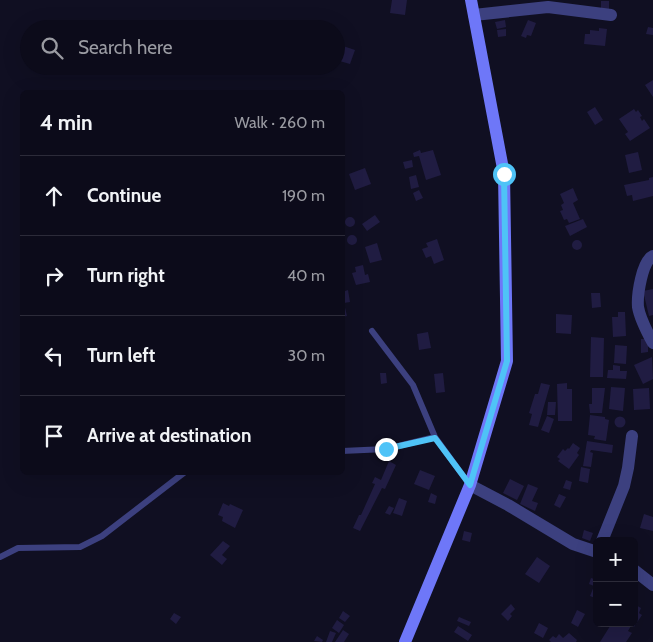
<!DOCTYPE html>
<meta charset="utf-8">
<style>
body{margin:0;font-family:Cabin,sans-serif;background:#1a1927;color:#f1f3f6}
.controls{position:absolute;right:15px;bottom:15px;display:grid;overflow:hidden;border-radius:8px;box-shadow:0 5px 20px #0002}
.controls button{width:45px;height:45px;display:grid;place-items:center;padding:0;border:0;border-bottom:1px solid #2c2b39;background:#0c0b1a;color:#f1f3f6;font:25px sans-serif}
.stop{position:absolute;width:15px;height:15px;margin:-11px;border:4px solid #4fc3f7;border-radius:50%;background:#fff}
.stop.end{background:#4fc3f7;border-color:#fff;box-shadow:0 1px 5px #0008}
.list{margin:0;padding:0;list-style:none}
h2{display:flex;justify-content:space-between;align-items:center;height:65px;margin:0;padding:0 20px;font-size:21px}
h2 small{font-size:16px;font-weight:400;color:#9a9ba2}
.list li{display:grid;grid-template-columns:32px 1fr auto;gap:15px;align-items:center;box-sizing:border-box;height:80px;padding:0 20px;border-top:1px solid #2c2b39}
.list b{display:block;font-size:19px;white-space:nowrap}
.list em{font-size:16px;font-style:normal;color:#9a9ba2}
.icon{flex:none;width:28px;height:28px;fill:none;stroke:currentColor;stroke-width:2;stroke-linecap:round;stroke-linejoin:round}
.map{position:relative;flex:none;width:653px;height:642px;overflow:hidden}
.search{position:absolute;background:#0c0b1a;box-shadow:0 5px 20px #0002;left:20px;top:20px;width:325px;height:55px;display:flex;align-items:center;gap:12px;box-sizing:border-box;padding:0 18px;border-radius:28px;color:#9a9ba2;font-size:19px}
.panel{position:absolute;background:#0c0b1a;box-shadow:0 5px 20px #0002;left:20px;top:90px;width:325px;height:385px;border-radius:8px}
.map>svg:first-child{display:block}
.building{fill:#201c42}
.lines{fill:none;stroke-linecap:round;stroke-linejoin:round}
.service{stroke:#3c407f;stroke-width:6}
.minor{stroke:#3c407f;stroke-width:12}
.secondary{stroke:#6e77f8;stroke-width:12}
.route{stroke:#4fc3f7;stroke-width:6}
</style>
<div class="map">
<svg width="653" height="642" viewBox="0 0 653 642">
<rect width="100%" height="100%" fill="#100f22"/>
<!-- building -->
<path class="building" d="M392,0H407L405,15L390,13Z
M601,1H609V10H601Z
M505,20L506,27L497,29L495,22Z
M528,20L536,23L531,36L527,35L526,38L521,36Z
M648,27L653,28V35L646,34Z
M599,28L607,29L605,46L584,44L585,34H590V30L599,31Z
M506,29V36L498,37L497,30Z
M340,45L355,50L350,64L336,60Z
M653,80V97L645,85Z
M595,107L603,120L595,125L587,112Z
M634,109L636,112L638,110L642,116L640,117L642,121L644,119L650,128L630,141L625,134L628,132L619,119Z
M420,150L421,153L433,150L441,175L426,180L419,156L414,157L413,153Z
M638,152L642,170L629,173L625,155Z
M412,160L413,167L405,169L403,162Z
M365,168L371,184L355,190L349,174Z
M416,175L419,187L411,189L409,177Z
M653,177V196L633,201L632,195L627,196L624,185L649,180V178Z
M573,188L578,200L573,203L580,219L569,223L567,219L564,220L560,211L563,210L561,205L564,203L560,194Z
M419,190L423,198L416,201L413,193Z
M375,215L380,222L367,231L362,224Z
M345 222a5 5 0 1 1 10 0a5 5 0 1 1-10 0Z
M583,219L587,227L570,236L565,226Z
M347 240a5 5 0 1 1 10 0a5 5 0 1 1-10 0Z
M437,239L444,260L434,264L431,256L426,258L422,249L428,247L426,243Z
M572 245a5 5 0 1 1 10 0a5 5 0 1 1-10 0Z
M377,243L382,260L370,263L365,247Z
M363,265L365,275L368,274L370,282L356,285L352,273L356,272L355,267Z
M342,284L345,291L348,290L350,302L344,303L347,316L342,317Z
M653,289V315L649,316L643,291Z
M591,293H600L601,307L592,308Z
M618,312H625L626,336L613,337L612,317H618Z
M556,314L572,315L571,334L556,333Z
M428,332L431,348L419,350L417,334Z
M591,337L604,338L603,377H590Z
M641,339H648V352L641,353Z
M615,345L627,346L626,364L614,363Z
M652,357L653,379L643,384L634,365Z
M613,365L620,366V371H627L626,379L607,378L608,370H613Z
M380,373H386L387,383L381,384Z
M443,373L445,392L436,393L434,374Z
M541,383L550,385L538,427L529,425L532,414L529,413L535,394H538Z
M567,383V389H572V421H558L557,384Z
M611,387L625,388L623,411L609,409Z
M592,388H605L602,413H590L589,404H592Z
M649,388L650,409L634,410L633,389Z
M548,402H556L555,415H547Z
M590,415L605,417V419L609,420L606,441L594,439L595,436L588,435Z
M547,416L554,419L549,433L541,430Z
M614.5 422a5.5 5.5 0 1 1 11 0a5.5 5.5 0 1 1-11 0Z
M587,441L613,445L612,453L591,450L590,452L593,453L591,467L583,466Z
M573,443L580,448L577,453L579,455L569,469L558,461L560,459L557,457L563,449L565,451L568,448L569,449Z
M389,461L396,465L385,489L382,488L360,531L353,528L359,515H361L375,484L372,483L375,477L381,480Z
M581,467L590,469L588,483L579,481Z
M420,470L435,476L429,490L414,484Z
M510,479L524,486L517,500L503,493Z
M566,480L572,482L570,490L563,488Z
M528,484L538,488L532,501L538,503L535,511L520,504Z
M431,493L437,496L435,504L428,502Z
M559,494L566,497L560,508L554,505Z
M399,498L407,501L402,516L393,513Z
M223,503L229,506L230,504L243,510L235,528L222,521L223,517L218,515Z
M389,506L394,508L390,515L385,513Z
M644,514L653,517V531L640,528Z
M584,530L593,533L590,541L582,538Z
M464,531L472,533L470,542L462,540Z
M223,541L230,546L222,555L227,559L222,565L210,555Z
M537,557L550,566L539,583L525,574Z
M591,578L597,580V599L590,596L594,586L589,584Z
M511,604L515,609L510,614L512,616L508,621L501,614Z
M634,604L641,608L639,613L642,615L634,627L632,624L628,631L632,633L626,642H600L612,623H634Z
M577,610L585,614L578,627L571,623Z
M343,611L350,616L345,622L339,618Z
M174,613L181,617L176,624L170,619Z
M459,617L471,622L469,626L457,621Z
M337,620L344,625L339,633L332,628Z
M539,623L548,628L543,638L534,633Z
M458,626L472,635L468,641L454,632Z
M343,630L349,634L344,642H335Z
M330,631L336,633L332,642H326Z
M569,633L577,640L576,642H551L549,640L553,636L556,638L559,634L563,638Z
M317,636L323,640L322,642L314,641Z"/>
<g class="lines">
<!-- service -->
<path class="service" d="M372,331L413,385L435,437L469,484
M342,451L386,449L435,437
M0,557L18,548L80,547L102,536L185,472"/>
<!-- minor -->
<path class="minor" d="M474,15L548,7L611,15
M653,256C642,261 637,295 638,307C640,319 647,332 653,343
M470,485L508,505L573,544L597,552
M602,541L624,486L628,468L632,436
M634,570L653,585"/>
<!-- secondary -->
<path class="secondary" d="M405,642L470,485L507,361L504,174L471,0"/>
</g>
<g class="lines">
<!-- route -->
<path class="route" d="M386,449L435,438L470,485L507,361L504,174"/>
</g>
</svg>
<div class="controls">
<button>+</button>
<button>−</button>
</div>
<div class="stop" style="left:504px;top:174px"></div>
<div class="stop end" style="left:386px;top:449px"></div>
<div class="search"><svg class="icon" aria-label="search" viewBox="0 0 24 24"><circle cx="10" cy="10" r="6"/><path d="M15 15l6 6"/></svg>Search here</div>
<section class="panel">
<h2>4 min<small>Walk · 260 m</small></h2>
<ul class="list">
<li><svg class="icon" aria-label="ahead" viewBox="0 0 24 24"><path d="M12 20V5M6 11l6-6 6 6"/></svg><div><b>Continue</b></div><em>190 m</em></li>
<li><svg class="icon" aria-label="right" viewBox="0 0 24 24"><path d="M7 20v-9h11M14 6l5 5-5 5"/></svg><div><b>Turn right</b></div><em>40 m</em></li>
<li><svg class="icon" aria-label="left" viewBox="0 0 24 24"><path d="M17 20v-9H6M10 6l-5 5 5 5"/></svg><div><b>Turn left</b></div><em>30 m</em></li>
<li><svg class="icon" aria-label="arrive" viewBox="0 0 24 24"><path d="M6 21V4h12l-3 4 3 4H6"/></svg><div><b>Arrive at destination</b></div></li>
</ul>
</section>
</div>
